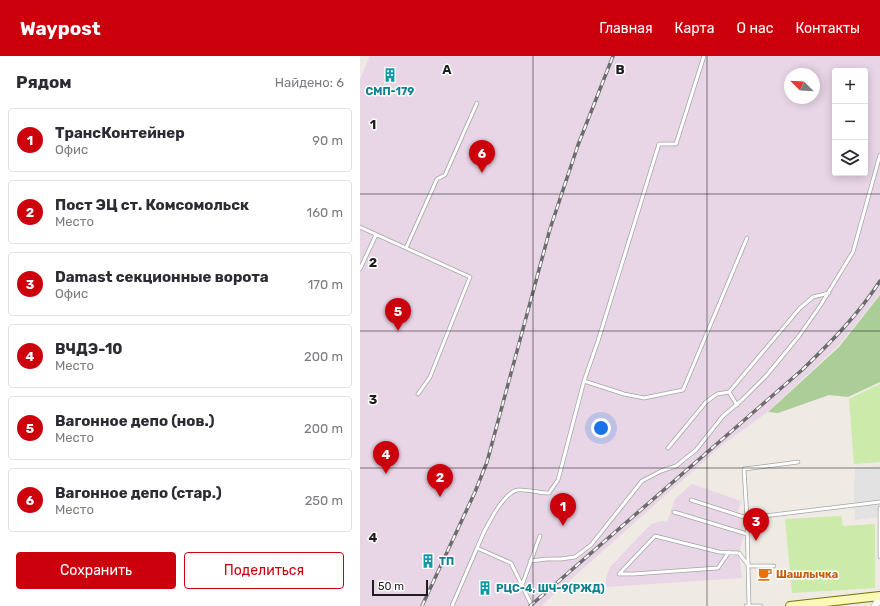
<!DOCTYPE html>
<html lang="ru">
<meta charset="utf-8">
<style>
body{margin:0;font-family:Rubik,sans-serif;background:#f7f7f7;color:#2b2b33}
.controls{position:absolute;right:12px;top:12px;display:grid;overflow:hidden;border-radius:4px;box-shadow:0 2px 10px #0003}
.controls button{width:36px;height:36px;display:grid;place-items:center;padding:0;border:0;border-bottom:1px solid #e1e1e2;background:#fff;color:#2b2b33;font:20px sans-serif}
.compass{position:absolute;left:424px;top:12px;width:36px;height:36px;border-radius:50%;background:#fff;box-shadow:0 2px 10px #0003;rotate:294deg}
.scale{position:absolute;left:12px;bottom:10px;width:56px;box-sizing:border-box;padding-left:4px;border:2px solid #1e1e1e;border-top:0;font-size:11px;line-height:14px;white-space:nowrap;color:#1e1e1e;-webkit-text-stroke:3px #fff;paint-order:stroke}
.you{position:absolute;left:241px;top:372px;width:14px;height:14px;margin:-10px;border:3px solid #fff;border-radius:50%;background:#1a73e8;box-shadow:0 0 0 6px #1a73e833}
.badge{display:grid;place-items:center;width:26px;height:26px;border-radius:50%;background:#cb000c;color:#fff;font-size:13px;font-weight:700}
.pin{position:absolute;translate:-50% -33px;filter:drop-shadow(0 1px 2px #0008)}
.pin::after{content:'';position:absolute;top:21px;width:14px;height:12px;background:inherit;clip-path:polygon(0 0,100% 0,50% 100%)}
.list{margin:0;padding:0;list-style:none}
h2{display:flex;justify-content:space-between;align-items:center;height:52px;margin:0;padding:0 16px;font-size:17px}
h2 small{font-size:13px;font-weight:400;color:#7c7c81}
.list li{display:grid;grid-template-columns:26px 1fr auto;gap:12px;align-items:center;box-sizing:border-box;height:64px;margin:0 8px 8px;padding:0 8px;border:1px solid #e1e1e2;border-radius:4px}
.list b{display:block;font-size:15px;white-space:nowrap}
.list p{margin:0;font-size:13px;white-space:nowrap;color:#7c7c81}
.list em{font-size:13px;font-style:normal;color:#7c7c81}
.actions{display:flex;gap:8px;padding:12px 16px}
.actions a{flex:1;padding:9px 0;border:1px solid #cb000c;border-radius:4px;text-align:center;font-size:14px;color:#cb000c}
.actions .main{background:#cb000c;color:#fff}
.icon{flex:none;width:22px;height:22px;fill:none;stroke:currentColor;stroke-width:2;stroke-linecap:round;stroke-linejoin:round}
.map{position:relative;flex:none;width:520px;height:550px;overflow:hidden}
header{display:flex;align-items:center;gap:24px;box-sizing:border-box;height:56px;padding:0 20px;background:#cb000c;color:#fff}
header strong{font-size:19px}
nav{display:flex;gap:22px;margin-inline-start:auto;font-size:14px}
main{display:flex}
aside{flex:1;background:#fff}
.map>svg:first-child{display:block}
.industrial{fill:#e8d5e6;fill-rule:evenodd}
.grass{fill:#cceaa9}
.forest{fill:#abce98}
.parking{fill:#e2e2e2}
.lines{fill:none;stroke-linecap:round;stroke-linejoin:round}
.service-casing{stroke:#a5a5a5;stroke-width:4.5}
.tertiary-casing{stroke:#a5a5a5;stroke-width:8}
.secondary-casing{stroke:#6f7504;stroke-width:10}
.service{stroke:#fff;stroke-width:3}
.tertiary{stroke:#fff;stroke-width:7}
.secondary{stroke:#faf9b6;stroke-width:8}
.rail-casing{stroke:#6c6c6c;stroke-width:3.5}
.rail{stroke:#fff;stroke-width:2;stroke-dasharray:6;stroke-linecap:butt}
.grid{fill:none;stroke:#1e1e1e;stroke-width:1;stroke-opacity:0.55}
.labels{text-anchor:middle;stroke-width:3;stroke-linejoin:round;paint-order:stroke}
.culture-label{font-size:11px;font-weight:bold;fill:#0d838f;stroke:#fff;text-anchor:start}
.food-label{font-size:11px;font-weight:bold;fill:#c56008;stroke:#fff;text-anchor:start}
.grid-label{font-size:13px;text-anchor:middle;font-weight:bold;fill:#1e1e1e;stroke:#fff;stroke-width:3;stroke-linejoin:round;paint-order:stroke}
</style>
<header>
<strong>Waypost</strong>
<nav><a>Главная</a><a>Карта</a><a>О нас</a><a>Контакты</a></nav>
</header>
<main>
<aside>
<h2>Рядом<small>Найдено: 6</small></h2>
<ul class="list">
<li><span class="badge">1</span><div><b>ТрансКонтейнер</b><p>Офис</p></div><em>90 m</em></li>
<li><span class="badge">2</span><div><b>Пост ЭЦ ст. Комсомольск</b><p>Место</p></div><em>160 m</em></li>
<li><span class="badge">3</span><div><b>Damast секционные ворота</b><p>Офис</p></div><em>170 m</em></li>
<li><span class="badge">4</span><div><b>ВЧДЭ-10</b><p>Место</p></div><em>200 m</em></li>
<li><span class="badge">5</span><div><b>Вагонное депо (нов.)</b><p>Место</p></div><em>200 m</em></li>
<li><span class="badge">6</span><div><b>Вагонное депо (стар.)</b><p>Место</p></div><em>250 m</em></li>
</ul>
<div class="actions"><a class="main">Сохранить</a><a>Поделиться</a></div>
</aside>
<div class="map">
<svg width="520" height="550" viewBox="0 0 520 550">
<rect width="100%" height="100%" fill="#efeae3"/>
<!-- industrial -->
<path class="industrial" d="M10,0H520V238L478,290L406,357L361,390L181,550H0V23ZM475,15H505V117H475ZM430,18H454V42H430Z
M332,428L381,445L378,455L384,479L379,496L382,522L246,531V522L250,511L291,468L302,465L307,466L315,443Z"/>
<!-- grass -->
<path class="grass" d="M520,328V406L494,408L489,343Z
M481,460L483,470L515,468V532L432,537L425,463Z"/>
<!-- forest -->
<path class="forest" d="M520,239V326L488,341L469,339L418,357L408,356L479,291Z"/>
<!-- parking -->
<path class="parking" d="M520,410V461L495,464L494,440L495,412Z"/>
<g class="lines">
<defs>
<path id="service" d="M0,171L46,192L77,123L85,119L117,47
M46,192L110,221L70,321L58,338
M0,213L16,179
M224,325L264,338L284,342L323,334L387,182
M377,349L369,336L440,252L453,241L469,237
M308,392L346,346L357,338L369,336
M438,406L384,413L387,462L520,446
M331,444L387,462L389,550
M520,452V501
M314,456L387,478
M369,496L358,512L273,518H259L295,480L359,496L379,497L388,509
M170,505L187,503H201L215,501L231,489L282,425L301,415L316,410L336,394L363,360L383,343L406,320L439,280L460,250L493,196L520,99
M389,510H414
M162,529L180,480
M92,550L117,492
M172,550L151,507L117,492C122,479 142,436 158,434C166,433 180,437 189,437L198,424L224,325L238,285L299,88H316L344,0
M386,550H401"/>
<path id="tertiary" d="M515,550L520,541"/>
<path id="secondary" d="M430,550L520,540"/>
</defs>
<!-- service casing -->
<use href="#service" class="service-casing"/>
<!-- tertiary casing -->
<use href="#tertiary" class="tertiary-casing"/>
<!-- secondary casing -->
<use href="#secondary" class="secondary-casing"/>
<!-- service -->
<use href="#service" class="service"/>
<!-- tertiary -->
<use href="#tertiary" class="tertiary"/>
<!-- secondary -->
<use href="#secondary" class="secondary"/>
<defs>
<path id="rail" d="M62,550L115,436L127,406L190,173L218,89L253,0
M170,550L442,314C471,286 498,259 520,225"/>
</defs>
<!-- rail casing -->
<use href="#rail" class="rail-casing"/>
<!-- rail -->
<use href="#rail" class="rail"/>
</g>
<!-- grid -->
<path class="grid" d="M173,0V550M347,0V550M0,138H520M0,275H520M0,412H520"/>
<!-- icons -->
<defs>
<symbol id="building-bare" viewBox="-9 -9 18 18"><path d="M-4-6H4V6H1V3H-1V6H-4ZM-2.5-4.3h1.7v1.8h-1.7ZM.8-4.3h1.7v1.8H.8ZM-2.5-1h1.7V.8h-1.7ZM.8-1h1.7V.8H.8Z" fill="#0f9aa8" stroke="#fff" stroke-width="2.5" paint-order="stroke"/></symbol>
<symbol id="cafe-bare" viewBox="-9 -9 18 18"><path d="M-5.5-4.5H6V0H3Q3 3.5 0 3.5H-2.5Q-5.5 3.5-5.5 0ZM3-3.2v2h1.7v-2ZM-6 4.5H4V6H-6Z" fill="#e8710a" stroke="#fff" stroke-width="2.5" paint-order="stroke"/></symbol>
</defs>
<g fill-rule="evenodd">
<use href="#building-bare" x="20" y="9" width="20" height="20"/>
<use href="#building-bare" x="58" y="495" width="20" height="20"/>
<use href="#cafe-bare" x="395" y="508" width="20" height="20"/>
<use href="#building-bare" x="115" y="522" width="20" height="20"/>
</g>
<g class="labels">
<!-- culture labels -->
<g class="culture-label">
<text x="30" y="39" text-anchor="middle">СМП-179</text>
<text x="79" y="509">ТП</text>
<text x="136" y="536">РЦС-4, ШЧ-9(РЖД)</text>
</g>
<!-- food labels -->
<g class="food-label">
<text x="416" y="522">Шашлычка</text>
</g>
</g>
<g class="grid-label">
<text x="87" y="18">A</text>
<text x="260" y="18">B</text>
<text x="13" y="73">1</text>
<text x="13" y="211">2</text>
<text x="13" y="348">3</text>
<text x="13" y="486">4</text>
</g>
</svg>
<div class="controls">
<button>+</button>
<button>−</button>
<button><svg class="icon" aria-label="layers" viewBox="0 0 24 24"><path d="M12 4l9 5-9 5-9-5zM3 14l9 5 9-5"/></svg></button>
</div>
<svg class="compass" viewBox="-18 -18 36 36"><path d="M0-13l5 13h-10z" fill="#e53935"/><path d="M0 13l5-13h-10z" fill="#7c7c81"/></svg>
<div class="scale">50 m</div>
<div class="you"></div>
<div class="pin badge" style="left:203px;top:470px">1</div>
<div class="pin badge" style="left:80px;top:441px">2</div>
<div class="pin badge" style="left:396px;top:485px">3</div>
<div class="pin badge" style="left:26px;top:418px">4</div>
<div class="pin badge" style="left:38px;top:275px">5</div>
<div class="pin badge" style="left:122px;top:117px">6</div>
</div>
</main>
